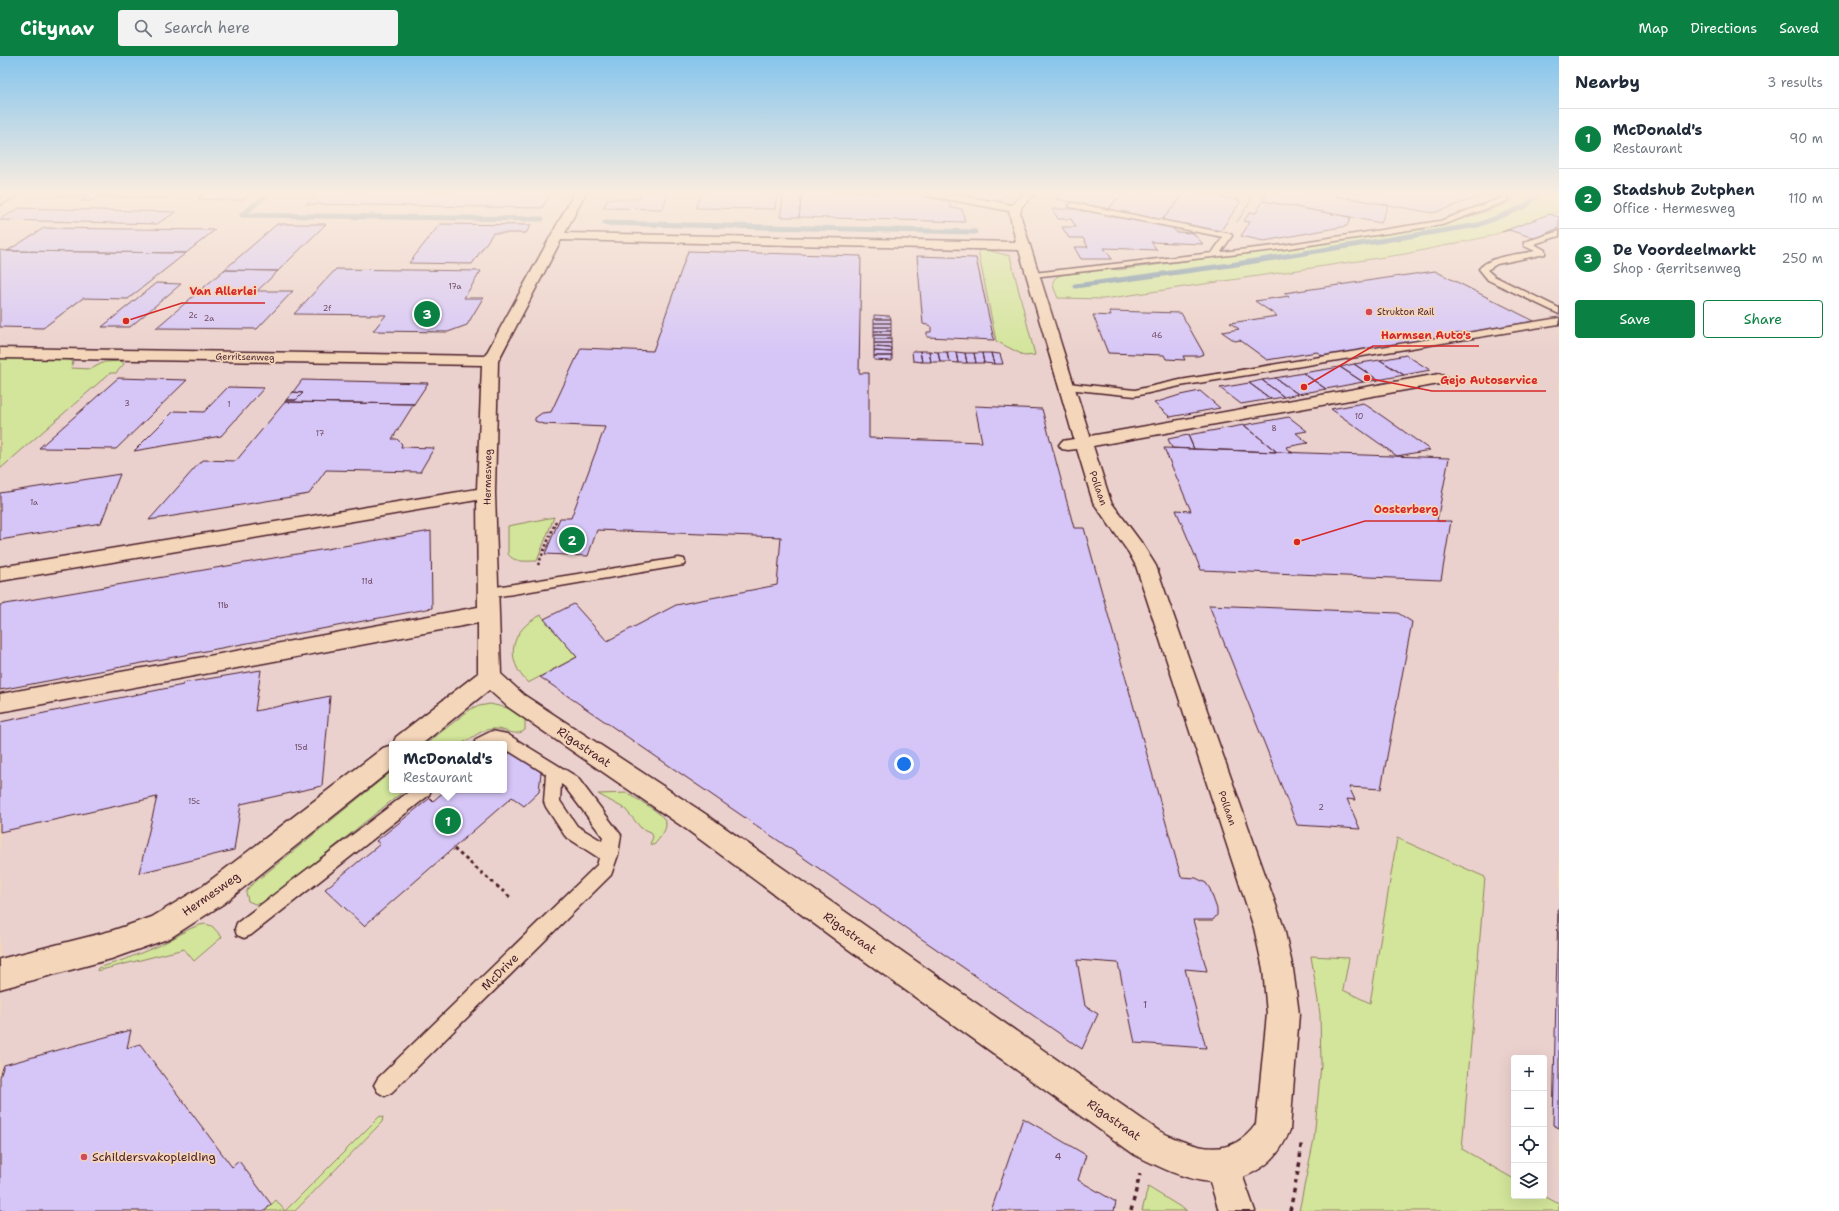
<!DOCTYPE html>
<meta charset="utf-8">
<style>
body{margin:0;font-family:"Shantell Sans",sans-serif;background:#f2f2f3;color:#1f2937}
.controls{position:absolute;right:12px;bottom:12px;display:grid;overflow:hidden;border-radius:4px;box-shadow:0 4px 16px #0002}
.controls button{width:36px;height:36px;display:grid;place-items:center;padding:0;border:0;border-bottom:1px solid #e0e1e3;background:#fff;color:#1f2937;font:20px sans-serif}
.you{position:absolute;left:904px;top:708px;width:14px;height:14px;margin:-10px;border:3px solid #fff;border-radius:50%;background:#1a73e8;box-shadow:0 0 0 6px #1a73e833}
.badge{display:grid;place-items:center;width:26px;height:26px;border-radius:50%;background:#0b8043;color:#fff;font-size:13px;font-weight:700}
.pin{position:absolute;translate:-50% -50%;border:2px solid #fff;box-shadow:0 1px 4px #0006}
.popup{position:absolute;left:389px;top:685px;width:118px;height:52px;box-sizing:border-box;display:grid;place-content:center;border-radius:4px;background:#fff;filter:drop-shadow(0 1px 3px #0005);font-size:13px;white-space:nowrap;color:#747a83}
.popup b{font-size:15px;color:#1f2937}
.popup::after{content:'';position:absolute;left:50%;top:100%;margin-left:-8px;border:8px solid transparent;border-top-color:#fff}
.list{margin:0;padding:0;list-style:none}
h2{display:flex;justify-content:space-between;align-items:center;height:52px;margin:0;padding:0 16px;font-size:17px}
h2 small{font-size:13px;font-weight:400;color:#747a83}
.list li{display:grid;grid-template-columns:26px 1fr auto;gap:12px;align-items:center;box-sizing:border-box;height:60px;padding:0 16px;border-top:1px solid #e0e1e3}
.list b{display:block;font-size:15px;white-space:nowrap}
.list p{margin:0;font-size:13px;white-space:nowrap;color:#747a83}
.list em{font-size:13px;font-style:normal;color:#747a83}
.actions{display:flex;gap:8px;padding:12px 16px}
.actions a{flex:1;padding:9px 0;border:1px solid #0b8043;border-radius:4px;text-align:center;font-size:14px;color:#0b8043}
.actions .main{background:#0b8043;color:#fff}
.icon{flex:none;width:22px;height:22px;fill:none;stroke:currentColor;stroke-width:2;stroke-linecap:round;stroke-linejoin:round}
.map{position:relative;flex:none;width:1559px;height:1155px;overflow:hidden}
header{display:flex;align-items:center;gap:24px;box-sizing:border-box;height:56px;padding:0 20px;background:#0b8043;color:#fff}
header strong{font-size:19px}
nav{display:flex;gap:22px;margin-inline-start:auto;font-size:14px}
.search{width:280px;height:36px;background:#f2f2f3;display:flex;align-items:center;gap:10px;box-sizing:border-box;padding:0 14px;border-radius:4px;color:#747a83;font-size:15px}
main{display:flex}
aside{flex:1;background:#fff}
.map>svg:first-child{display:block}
.built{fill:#ebd1cd;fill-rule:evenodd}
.green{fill:#d2e59a;stroke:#8e8262}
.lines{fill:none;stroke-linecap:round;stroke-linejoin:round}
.stream{stroke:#7692a4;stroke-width:5}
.building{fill:#d6c6f8;stroke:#4a1f2b}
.lane-casing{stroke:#4a1f2b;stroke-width:3}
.street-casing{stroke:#4a1f2b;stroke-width:3}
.path-far3{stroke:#4a1f2b;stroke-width:1.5;stroke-dasharray:1.5 1.5;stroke-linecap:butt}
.path-far2{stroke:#4a1f2b;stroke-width:2.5;stroke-dasharray:2.5 2.5;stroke-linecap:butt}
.path-far1{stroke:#4a1f2b;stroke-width:3;stroke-dasharray:3.5 3.5;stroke-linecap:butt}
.path{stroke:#4a1f2b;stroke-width:3.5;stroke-dasharray:4.5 4.5;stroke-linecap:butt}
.lane{fill:#f4d6ba;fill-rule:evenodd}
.street{fill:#f4d6ba;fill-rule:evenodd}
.poi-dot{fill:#d1495b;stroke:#f4d6ba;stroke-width:1.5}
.labels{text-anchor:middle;stroke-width:3.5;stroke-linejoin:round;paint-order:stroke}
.number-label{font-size:8px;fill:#6d495e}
.far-poi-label{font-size:9px;fill:#4a1f2b;stroke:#f4d6ba;text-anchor:start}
.far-street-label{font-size:9px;fill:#4a1f2b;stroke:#f4d6ba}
.street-label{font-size:10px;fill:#4a1f2b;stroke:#f4d6ba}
.near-number-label{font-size:10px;fill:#6d495e}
.near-street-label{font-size:12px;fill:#4a1f2b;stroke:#f4d6ba}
.near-poi-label{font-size:12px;fill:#4a1f2b;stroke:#f4d6ba;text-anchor:start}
.leader{fill:none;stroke:#d62828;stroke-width:1.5}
.callout-dot{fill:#d62828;stroke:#f4d6ba;stroke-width:1.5}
.callout-label{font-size:11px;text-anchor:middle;font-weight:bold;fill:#d62828;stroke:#f4d6ba;stroke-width:3.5;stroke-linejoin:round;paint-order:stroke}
</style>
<header>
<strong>Citynav</strong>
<div class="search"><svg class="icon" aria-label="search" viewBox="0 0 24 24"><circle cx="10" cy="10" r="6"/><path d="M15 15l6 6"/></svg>Search here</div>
<nav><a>Map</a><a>Directions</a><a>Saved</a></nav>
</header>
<main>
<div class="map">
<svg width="1559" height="1155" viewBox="0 0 1559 1155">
<rect width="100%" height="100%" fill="#f4d6ba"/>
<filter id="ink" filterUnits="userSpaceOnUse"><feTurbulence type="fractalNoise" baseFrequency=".025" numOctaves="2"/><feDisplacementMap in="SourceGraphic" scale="8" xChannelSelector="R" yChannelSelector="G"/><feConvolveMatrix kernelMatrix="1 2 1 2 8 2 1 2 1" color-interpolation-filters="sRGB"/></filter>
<g filter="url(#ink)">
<!-- built -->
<path class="built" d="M0,136H1559V1155H0ZM392,688H504V734H392ZM1514,1002H1544V1140H1514Z"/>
<!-- green -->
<path class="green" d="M1522,136H1559V155L1491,180L1405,198L1104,243L1058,242C1054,232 1048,223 1061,219L1110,212L1118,214L1393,177L1450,166L1482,157L1504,149Z
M978,194H987L1010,200L1035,299L1025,300L996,285Z
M0,302L69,303L73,306L71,312L91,313L104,306L122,305L124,308L116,317H110L0,413Z
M554,461L537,505C526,505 514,507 508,498V470Z
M541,559L577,601L528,627C504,603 510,574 541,559Z
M490,648L512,653L525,663V674C515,682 505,672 493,673C481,673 473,682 463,687C457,690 434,688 426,688L464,658L474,651Z
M392,715V734H405L264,847L255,848L248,845L246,836L249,831Z
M627,737C636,743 664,757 666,767C667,775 658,784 654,789L650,788L653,781L651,776L641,772L625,753L598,738Z
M1397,782L1485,821L1462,1093L1514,1123V1140H1544L1559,1148V1155H1299L1314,1083L1321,1008L1320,958L1311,900L1349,902L1343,934L1370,947Z
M205,868L212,870L222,881L194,905L184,893L97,915L98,912C122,905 145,896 168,885C180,879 191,870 205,868Z
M380,1060L383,1061L382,1066L295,1155H265L276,1144L285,1155Z
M1148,1131L1187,1155H1142Z"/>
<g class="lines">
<!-- stream -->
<path class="stream" d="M270,136L242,159L542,163
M605,167L975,176
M1075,230L1230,209L1478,169L1526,150L1541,136"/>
</g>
<!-- building -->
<path class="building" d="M175,136L166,142L98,140L91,145H81L89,140H60L58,139L64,136Z
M208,136H253L242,144L198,143Z
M320,136H552L542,152L306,148Z
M642,136H669L662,153L603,152L608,143H639Z
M701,136H777L775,153L696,152Z
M784,136H802L799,161H780Z
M802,136H872V138L916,139L950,146L951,152L962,153L965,166L799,161Z
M950,136H1002L1008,137L998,146Z
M1063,136H1124L1108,153L1056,143Z
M1124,136H1186L1162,164L1108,153Z
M1186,136H1196L1241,145L1220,176L1162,164Z
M1263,136H1315L1388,149L1381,167L1263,145L1266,141L1261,140Z
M1315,136H1484V139L1433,157Z
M1263,145L1351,161L1347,170L1264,185L1241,180L1250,166L1244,165L1250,156L1256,157Z
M20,152L176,156L157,168L0,164V163Z
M1052,153H1079L1081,155H1094L1172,171L1176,176L1193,177L1203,188L1151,186L1157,194L1104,192L1112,203H1081L1074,191H1088L1083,182H1069L1062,171H1076L1071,163H1058Z
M1549,158L1559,161V172L1528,185L1534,182L1509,174L1502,176Z
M277,168H326L278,215L224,214Z
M440,168L531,169L526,177H493L472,208L409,207Z
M44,172L215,174L186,197L7,195Z
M0,194L7,195L186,197L128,243L83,242L43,272L0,271Z
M688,195L861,200L859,317H869V382L982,386L975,350L1042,353L1074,472H1084L1181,821L1196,822L1206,827L1210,833L1217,853V859L1213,864H1193L1207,915L1185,913L1206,992L1135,987L1118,907L1077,904L1085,950L1098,958L1082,993L540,621L577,601L544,563L574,548L607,585L676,549L777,529L781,481L597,474L588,500L545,498L560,462H571L605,371L543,368L535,365V362L542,357L551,356L581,292L653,295Z
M917,200L976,202L994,284L927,281V276H931V270L923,268Z
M336,213L481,215L464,242H483L467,269L448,276L373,275L386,259L294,258Z
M224,214L278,215L257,235H293L257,273L156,272Z
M1435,215L1534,265L1324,301L1317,296L1267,304L1240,284L1235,285L1222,276L1239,273L1230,267L1277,260L1255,245L1289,240L1284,237Z
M156,227L181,228L130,271H102Z
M1109,255L1181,257L1204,298L1198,300H1183L1185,304L1166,303L1164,299L1108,297L1093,259L1111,260Z
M874,259L890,260L891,263H874Z
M874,263H891V267H874Z
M874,267H891V271H874Z
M874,271H891V275H874Z
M874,275H891V279H874Z
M874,279H891V283H874Z
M874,283H891V287H874Z
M874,287H891V292L874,291Z
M874,291L891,292L892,296L874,295Z
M874,295L892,296V300H874Z
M912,295H920L922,306L913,305Z
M920,295H929L931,306H922Z
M929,295L938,296L940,306H931Z
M938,296H947L949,306H940Z
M947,296H956L958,307L949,306Z
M956,296L965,297L967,307H958Z
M965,297H974L976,307H967Z
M974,297H982L984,307H976Z
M982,297H991L994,308L984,307Z
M991,297L1000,298L1003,308H994Z
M1406,299L1430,314L1404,319L1380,304Z
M874,300H892V305L874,304Z
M1380,304L1404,319L1378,324L1354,308Z
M1354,308L1378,324L1363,326L1340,311Z
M1340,311L1363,326L1326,333L1303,317Z
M1303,317L1326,333L1298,338L1275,322Z
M118,322L187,324L116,393L39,392Z
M1275,322L1298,338L1284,341L1262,324Z
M302,324L428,327L414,348L285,346L286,344H296L303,337L293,336Z
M1262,324L1284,341L1271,343L1249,327Z
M1249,327L1271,343L1241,348L1220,332Z
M228,331L264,332L221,380L134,395L174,355L204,356Z
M1200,335L1220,352L1170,361L1154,347L1180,339Z
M293,336L303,337L296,344H286Z
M285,346L414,348L392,383H397L402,388L401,391L434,392L420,416L326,414L309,438L149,464L202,404L236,405Z
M1363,347L1385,362L1430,394L1397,400L1331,353Z
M1289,361L1307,375L1296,377L1308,387L1286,391L1293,397L1277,396L1244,369Z
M1244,369L1277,396L1194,393L1188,379Z
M1188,379L1194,393L1172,392L1168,383Z
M1164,392L1449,402L1437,465H1451L1441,524L1201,514L1176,454L1191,455Z
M120,418L101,467L0,484V437Z
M431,475L432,552L0,634V549Z
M1209,549L1398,557L1412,566L1381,733L1349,731L1355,744L1347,743L1360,773L1297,769Z
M261,614L255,655L330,640L322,730L241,748L234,794L139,817L157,741L0,776V666L183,629V627Z
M512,695L541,716L539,736L524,750L512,741L364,870L325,833L380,788L376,785L430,742L433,745L446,734H504V701Z
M1558,852L1559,853V1072L1553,1069Z
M131,974L127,992L140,988L232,1111L239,1105L271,1148L265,1155H0V1021L4,1009Z
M1023,1062L1086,1099L1078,1124L1116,1146L1114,1155H991Z"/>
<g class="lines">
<defs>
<path id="lane" d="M1502,136H1509L1507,145L1442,169L1283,193L1033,221L1029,219L1033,217L1212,197L1223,181L1070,151L1069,149L1073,147L1231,178L1232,180L1221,196L1283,189L1440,165L1501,142Z
M1559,175V180L1534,188L1545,194V198L1497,208L1487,214L1494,220L1559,252V258L1488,224L1479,213C1491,199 1518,199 1535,195L1524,190V186Z
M1559,262V268L1180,330L1135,340L1067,333L1062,330L1067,327L1135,334L1180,324Z
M679,502L684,503L685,506L684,509L489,542L484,540L482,537L484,534L489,532Z
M492,675L507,678L577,721L621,779L618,799L611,819L392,1036L385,1040L378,1036L374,1029L378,1022L597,809L599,802L565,780L546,751L544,746L546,718L504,692V688H474L476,683ZM561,728L565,731L603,781L602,785L577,770L560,745Z
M411,734H431L429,739L251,879L244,882L237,879L235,873L237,867Z"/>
<path id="street" d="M10,136H24L0,149V142Z
M575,136H586L565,177L1016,186L1009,155L926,139L921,136H945L1012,149L1025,136H1037L1022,150L1020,158L1090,380L1439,318L1445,320L1447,323L1445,326L1439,328L1093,390L1111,446L1143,489L1156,510L1284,872L1293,913L1299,958L1290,1074C1280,1098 1268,1111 1243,1121L1255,1155H1219L1210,1126C1183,1123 1159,1111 1135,1099L848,893L686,773L508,651L489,634L422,688H393L396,681L478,617V567L0,656V638L478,551L477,444L0,525V511L477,433L482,309L0,302V292L485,300ZM561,184L1019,194L1074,383L1062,385L1059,389L1062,393L1068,394L1077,393L1093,446L1129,497L1136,510L1254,872L1263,913L1267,958L1256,1068C1230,1105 1194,1092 1159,1075L704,757L524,639L501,618L495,437L498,305Z
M392,689V713L223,848L170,882L111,903L0,933V903L111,875L152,861L203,830L383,692Z"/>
</defs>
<!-- lane casing -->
<use href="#lane" class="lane-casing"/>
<!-- street casing -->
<use href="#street" class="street-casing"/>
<!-- path-far3 -->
<path class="path-far3" d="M1235,137L1248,140L1252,143L1237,166"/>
<!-- path-far2 -->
<path class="path-far2" d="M538,509L556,465"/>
<!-- path-far1 -->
<path class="path-far1" d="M454,793L511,842"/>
<!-- path -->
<path class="path" d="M1131,1155L1140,1118
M1290,1155L1300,1105L1301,1088"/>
<!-- lane -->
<use href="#lane" class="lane"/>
<!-- street -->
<use href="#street" class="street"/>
</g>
</g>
<!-- sky -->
<linearGradient id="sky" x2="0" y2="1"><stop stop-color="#86c5ed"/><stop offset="0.46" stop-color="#faede0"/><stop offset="1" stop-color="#faede0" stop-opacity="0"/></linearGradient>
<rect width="1559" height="298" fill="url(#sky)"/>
<!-- markers -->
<g class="poi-dot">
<circle cx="1369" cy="256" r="4"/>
<circle cx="84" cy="1101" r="4"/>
</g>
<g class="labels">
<!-- number labels -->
<g class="number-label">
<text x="455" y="233">17a</text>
<text x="327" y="255">2f</text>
<text x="193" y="262">2c</text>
<text x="209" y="265">2a</text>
<text x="1157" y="282">46</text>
<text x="127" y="350">3</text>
<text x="229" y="351">1</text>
<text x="1359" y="363">10</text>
<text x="1274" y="375">8</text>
<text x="320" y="380">17</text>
<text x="34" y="449">1a</text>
<text x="367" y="528">11d</text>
<text x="223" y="552">11b</text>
<text x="301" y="694">15d</text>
<text x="194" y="748">15c</text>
<text x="1321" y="754">2</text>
</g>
<!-- far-poi labels -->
<g class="far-poi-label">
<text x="1377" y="259">Strukton Rail</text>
</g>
<!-- far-street labels -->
<g class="far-street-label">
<text transform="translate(245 301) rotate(1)" y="3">Gerritsenweg</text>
</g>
<!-- street labels -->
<g class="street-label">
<text transform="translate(487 421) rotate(-89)" y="4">Hermesweg</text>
<text transform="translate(1099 432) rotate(71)" y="4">Pollaan</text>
<text transform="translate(1228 752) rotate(71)" y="4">Pollaan</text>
</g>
<!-- near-number labels -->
<g class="near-number-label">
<text x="1145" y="952">1</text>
<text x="1058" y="1104">4</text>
</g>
<!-- near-street labels -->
<g class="near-street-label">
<text transform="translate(584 691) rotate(34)" y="4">Rigastraat</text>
<text transform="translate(211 838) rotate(-35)" y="4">Hermesweg</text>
<text transform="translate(850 877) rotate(36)" y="4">Rigastraat</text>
<text transform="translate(500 916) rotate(-45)" y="4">McDrive</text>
<text transform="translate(1114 1064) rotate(35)" y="4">Rigastraat</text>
</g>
<!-- near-poi labels -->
<g class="near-poi-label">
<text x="92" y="1105">Schildersvakopleiding</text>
</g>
</g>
<!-- callouts -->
<path class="leader" d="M126 265L182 247H265M1304 331L1373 290H1479M1367 322L1432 335H1546M1297 486L1365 465H1446"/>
<g class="callout-dot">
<circle cx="126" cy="265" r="4"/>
<circle cx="1304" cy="331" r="4"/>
<circle cx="1367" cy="322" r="4"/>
<circle cx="1297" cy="486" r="4"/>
</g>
<g class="callout-label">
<text x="223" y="239">Van Allerlei</text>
<text x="1426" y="283">Harmsen Auto's</text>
<text x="1489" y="328">Gejo Autoservice</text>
<text x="1406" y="457">Oosterberg</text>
</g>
</svg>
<div class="controls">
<button>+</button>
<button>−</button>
<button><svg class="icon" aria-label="locate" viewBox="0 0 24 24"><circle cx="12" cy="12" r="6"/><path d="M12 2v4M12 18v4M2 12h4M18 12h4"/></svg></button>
<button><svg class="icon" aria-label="layers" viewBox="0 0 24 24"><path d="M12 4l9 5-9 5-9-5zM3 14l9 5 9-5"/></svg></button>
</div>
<div class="you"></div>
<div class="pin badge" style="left:448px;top:765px">1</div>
<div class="popup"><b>McDonald's</b>Restaurant</div>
<div class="pin badge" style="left:572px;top:484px">2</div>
<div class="pin badge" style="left:427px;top:258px">3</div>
</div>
<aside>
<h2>Nearby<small>3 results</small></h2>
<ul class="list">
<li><span class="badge">1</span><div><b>McDonald's</b><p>Restaurant</p></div><em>90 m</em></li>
<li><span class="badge">2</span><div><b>Stadshub Zutphen</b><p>Office · Hermesweg</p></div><em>110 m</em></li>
<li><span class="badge">3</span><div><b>De Voordeelmarkt</b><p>Shop · Gerritsenweg</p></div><em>250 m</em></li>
</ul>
<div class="actions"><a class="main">Save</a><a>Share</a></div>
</aside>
</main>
